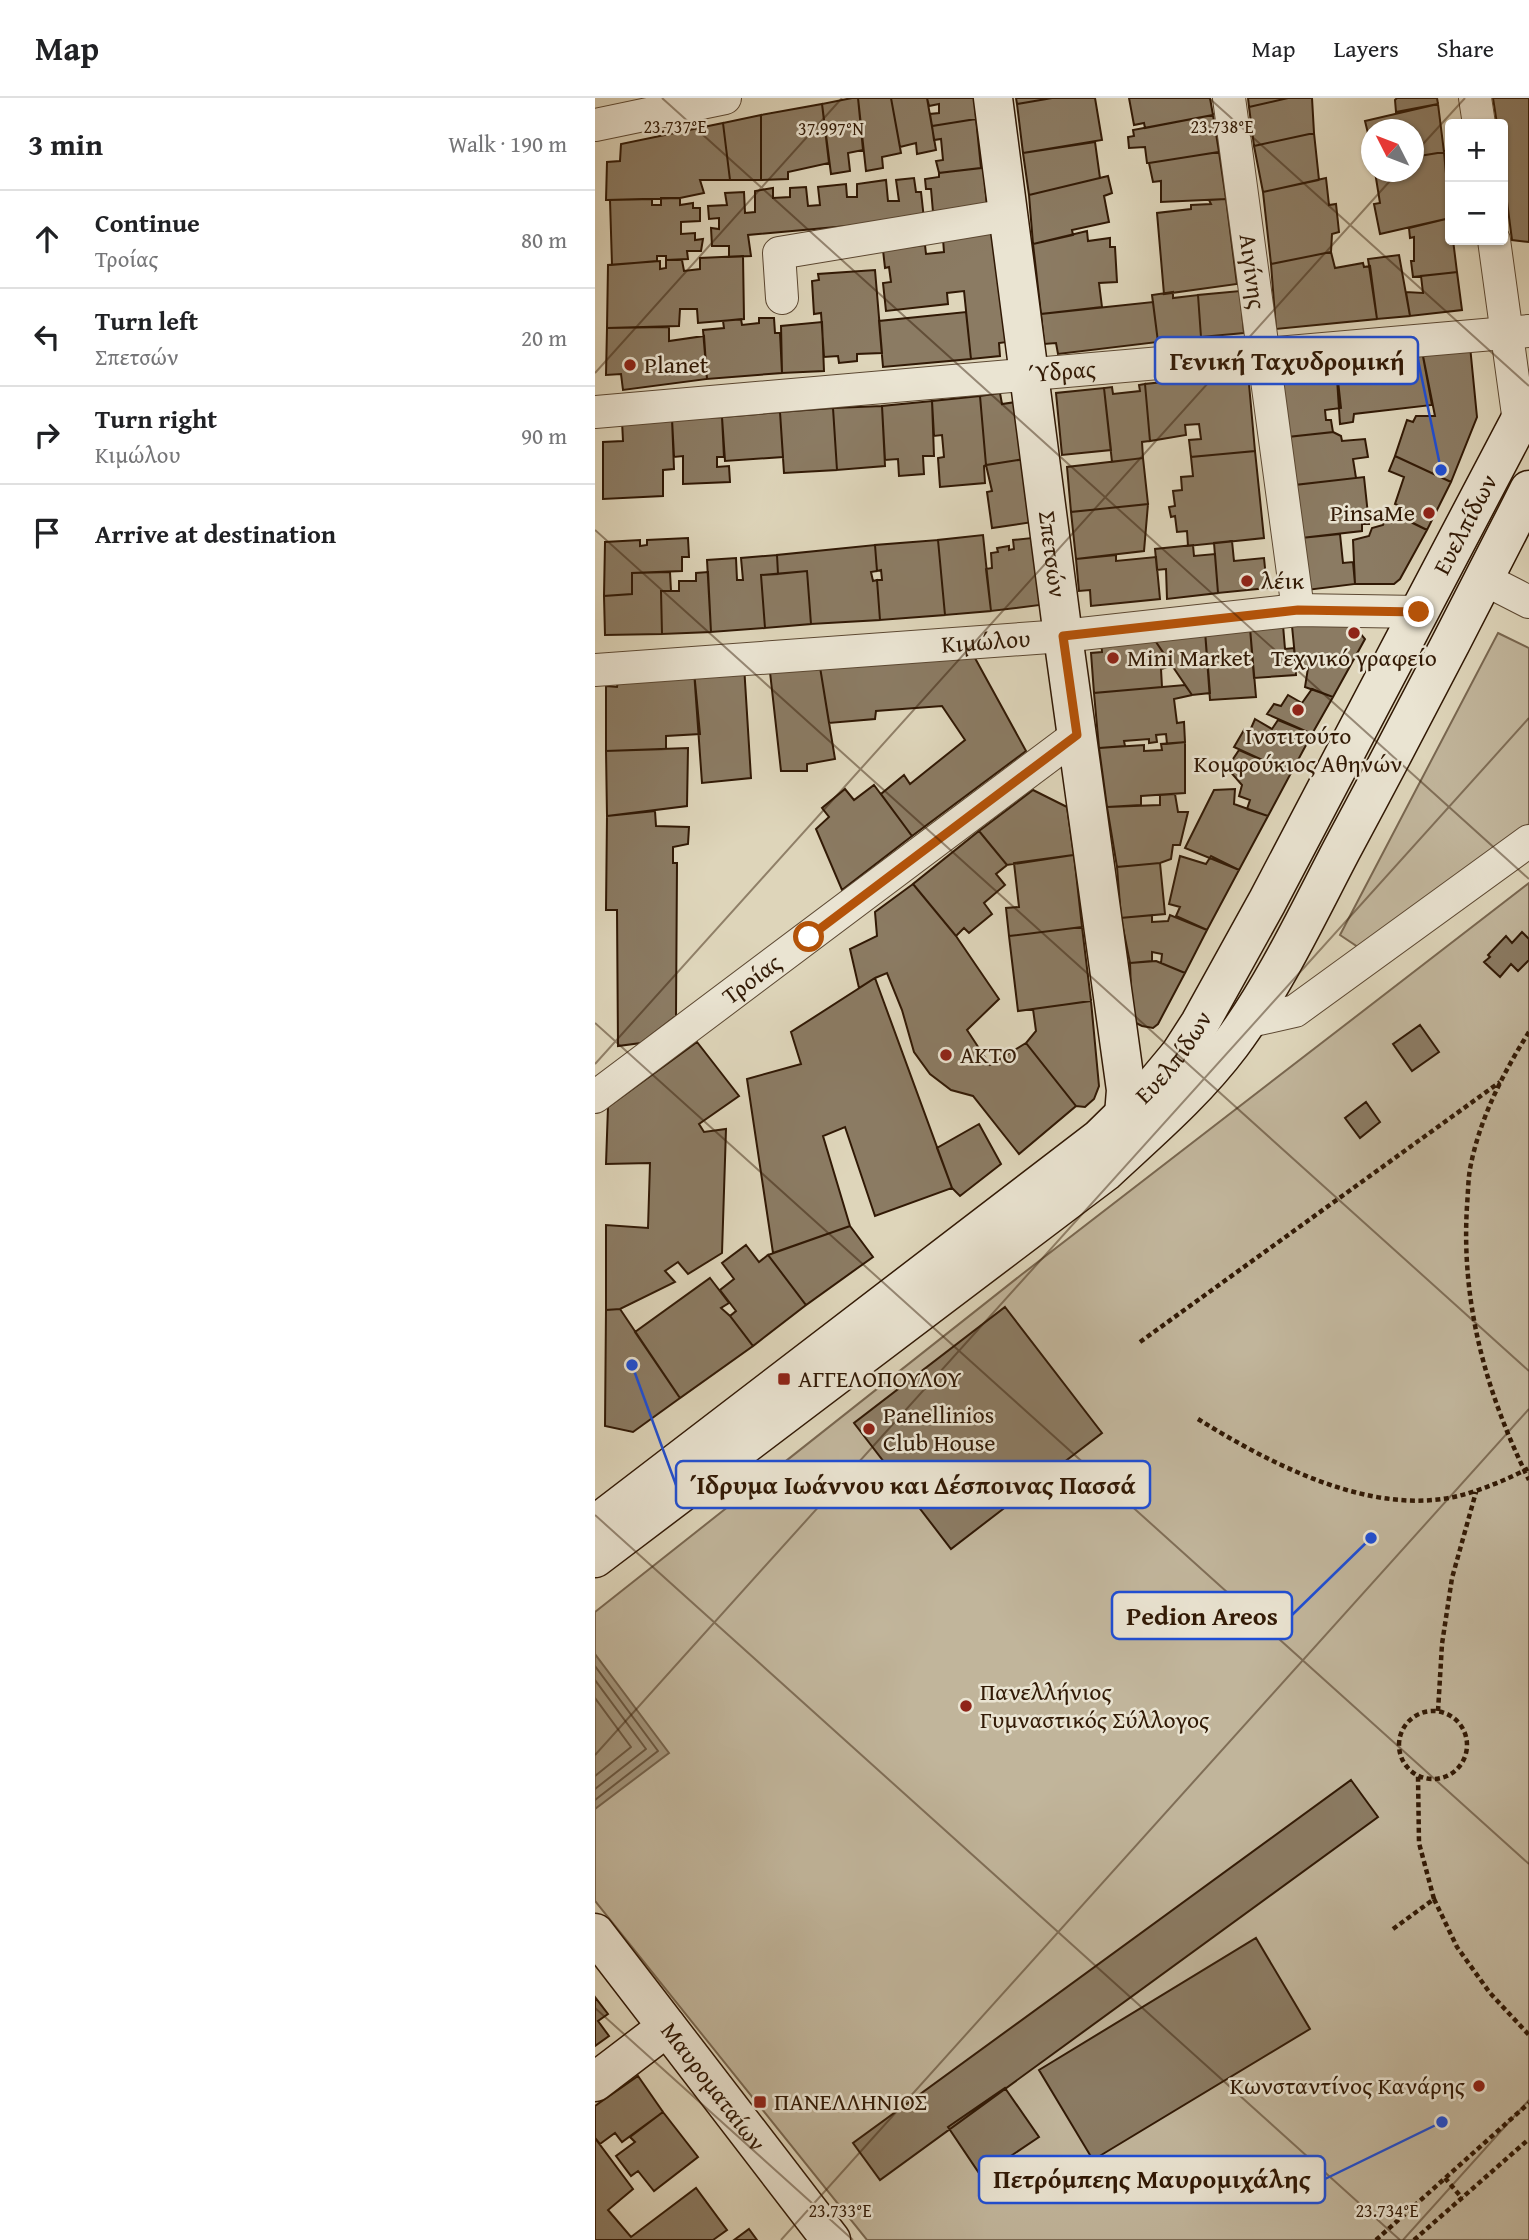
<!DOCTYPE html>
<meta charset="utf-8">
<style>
body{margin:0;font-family:"Gentium Book Plus",serif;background:#f2f2f2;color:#202124}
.controls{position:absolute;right:21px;top:21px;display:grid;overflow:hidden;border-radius:7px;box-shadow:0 2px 5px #0004}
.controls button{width:63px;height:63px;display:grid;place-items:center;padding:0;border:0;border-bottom:2px solid #e0e0e0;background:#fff;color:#202124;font:35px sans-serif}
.compass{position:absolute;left:766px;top:21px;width:63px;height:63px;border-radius:50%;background:#fff;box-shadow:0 2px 5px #0004;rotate:312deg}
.stop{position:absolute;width:21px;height:21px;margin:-16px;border:5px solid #b45309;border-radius:50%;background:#fff}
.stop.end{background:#b45309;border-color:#fff;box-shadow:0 2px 7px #0008}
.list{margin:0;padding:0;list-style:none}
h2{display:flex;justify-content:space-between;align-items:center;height:91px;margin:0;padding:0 28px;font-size:30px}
h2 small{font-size:23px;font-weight:400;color:#757577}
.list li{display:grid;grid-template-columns:46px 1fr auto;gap:21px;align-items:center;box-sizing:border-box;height:98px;padding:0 28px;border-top:2px solid #e0e0e0}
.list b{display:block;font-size:26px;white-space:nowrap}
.list p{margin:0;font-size:23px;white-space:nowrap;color:#757577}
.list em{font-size:23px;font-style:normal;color:#757577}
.icon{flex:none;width:38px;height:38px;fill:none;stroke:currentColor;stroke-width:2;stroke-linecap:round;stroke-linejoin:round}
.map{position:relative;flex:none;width:934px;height:2142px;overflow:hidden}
header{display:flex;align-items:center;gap:42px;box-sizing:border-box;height:98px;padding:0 35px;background:#fff;border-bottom:2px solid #e0e0e0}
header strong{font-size:33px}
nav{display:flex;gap:38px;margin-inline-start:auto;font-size:24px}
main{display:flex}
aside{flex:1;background:#fff}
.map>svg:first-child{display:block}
.green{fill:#c1b59b;stroke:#796750;stroke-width:2}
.water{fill:#a3957c;stroke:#75634c;stroke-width:2}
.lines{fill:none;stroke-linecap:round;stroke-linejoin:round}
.shore{stroke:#6a5740;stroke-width:2}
.building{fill:#8b7b63;stroke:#311905;stroke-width:2}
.street-casing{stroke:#5c4832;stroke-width:34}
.secondary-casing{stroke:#311905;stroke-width:41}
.path{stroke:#311905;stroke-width:4.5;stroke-dasharray:5 3.5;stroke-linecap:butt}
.street{stroke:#eae4d2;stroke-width:32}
.secondary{stroke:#eae4d2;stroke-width:38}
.route{stroke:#b45309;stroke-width:9}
.ticks{fill:none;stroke:#311905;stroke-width:2;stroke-opacity:0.45}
.poi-dot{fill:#8f2418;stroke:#eae4d2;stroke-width:2.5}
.labels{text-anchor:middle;stroke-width:5;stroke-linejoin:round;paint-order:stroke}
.street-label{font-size:24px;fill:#311905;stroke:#eae4d2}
.poi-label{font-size:24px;fill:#311905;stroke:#eae4d2;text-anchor:start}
.ticks-label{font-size:18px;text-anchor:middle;fill:#311905;stroke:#eae4d2;stroke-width:5;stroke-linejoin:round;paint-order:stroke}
.leader{fill:none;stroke:#1d4ed8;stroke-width:2.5}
.callout-dot{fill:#1d4ed8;stroke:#eae4d2;stroke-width:2.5}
.callout{fill:#eae4d2;stroke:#1d4ed8;stroke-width:2.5}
.callout-label{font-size:26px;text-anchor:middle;font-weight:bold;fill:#311905}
</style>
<header>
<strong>Map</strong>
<nav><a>Map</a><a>Layers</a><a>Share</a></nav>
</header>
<main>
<aside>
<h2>3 min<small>Walk · 190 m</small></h2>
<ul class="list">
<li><svg class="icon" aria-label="ahead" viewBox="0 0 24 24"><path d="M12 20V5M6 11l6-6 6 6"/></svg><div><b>Continue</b><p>Τροίας</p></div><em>80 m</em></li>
<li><svg class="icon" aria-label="left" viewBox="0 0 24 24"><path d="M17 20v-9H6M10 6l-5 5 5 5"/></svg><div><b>Turn left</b><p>Σπετσών</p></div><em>20 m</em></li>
<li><svg class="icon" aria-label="right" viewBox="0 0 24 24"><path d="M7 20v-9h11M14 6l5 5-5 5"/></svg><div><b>Turn right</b><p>Κιμώλου</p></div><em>90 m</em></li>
<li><svg class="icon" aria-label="arrive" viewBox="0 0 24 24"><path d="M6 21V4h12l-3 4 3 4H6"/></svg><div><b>Arrive at destination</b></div></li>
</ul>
</aside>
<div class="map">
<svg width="934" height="2142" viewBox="0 0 934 2142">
<rect width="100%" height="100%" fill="#ded5ba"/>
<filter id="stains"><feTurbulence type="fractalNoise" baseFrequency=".00286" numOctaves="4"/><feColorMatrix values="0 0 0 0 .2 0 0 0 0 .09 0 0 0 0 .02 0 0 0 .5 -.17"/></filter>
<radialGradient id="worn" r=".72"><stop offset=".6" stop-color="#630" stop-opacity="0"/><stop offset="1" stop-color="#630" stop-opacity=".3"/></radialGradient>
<!-- green -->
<path class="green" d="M903,535L934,550V726L763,849L745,837Z
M934,785V2142H272L0,1803V1514L426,1177Z"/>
<!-- water -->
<path class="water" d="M0,1556L74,1655L0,1711Z"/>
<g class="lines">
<!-- shore -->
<path class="shore" d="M0,1568L63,1653L0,1702
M0,1582L51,1651L0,1691
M0,1600L36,1649L0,1678"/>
</g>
<!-- building -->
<path class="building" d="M257,0H263L268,52L253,55L255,73L236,76L227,6Z
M263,0H296L306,55L287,59L288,70L271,73Z
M296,0H332L341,52L322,56L321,45L305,49Z
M332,0H380L381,21L337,28L335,16L344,15V6L334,8Z
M421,0H452V1L422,6Z
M500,0L507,42L428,55L422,6L457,0Z
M534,0H615L618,17L550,30L549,25L539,27Z
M653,0H693L654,9Z
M693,0H717L719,35L659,48L654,9Z
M802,0H842L843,6L801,14L800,2Z
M898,0H934V144L917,142L908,73V26H902Z
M227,6L234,65L193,74V81L166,82V17Z
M843,6L849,54L818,59V32H776V48L770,23Z
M166,17V82H135L128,25Z
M618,17L624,54L554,65H552L550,49L534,50L533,39L539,38L538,32Z
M381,21L386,70L344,75L341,63L348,62L346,41L339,42L337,28Z
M128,25L135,82H105L109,95L85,100L11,102L12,64L25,63L26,46Z
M719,35L724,82L668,94L659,48Z
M500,44L505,80L434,97L428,55Z
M624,54L631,101L566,104V83L558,84L554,65Z
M849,54L855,120L785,136L779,106L785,105L780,74H818V59Z
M393,69L395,85L390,86L392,108L338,114L336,91H331L330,81L344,79V75Z
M513,78L517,95L509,98L514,124L477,132L478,137L438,146L434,97Z
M319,80L321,94H326L329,121L153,137L156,158L134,159V148H117L116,130L124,131V120L114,121L113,108L132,107L130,95L149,94L150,115L160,114V93L178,90V100L195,99V90L211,89L213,108L225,107L223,89L251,86L252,99H262V86L291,82L293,103H304L301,82Z
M731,80L734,107L741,106L744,134L737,136L736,154L676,166L668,94Z
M66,100H85V107L98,105V110H105V123L86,124V136L100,135V142L108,141L106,153H92L93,161L71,162V158H62V163L17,167L15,102L57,101V107H66Z
M631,101L642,186L569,196L562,115L596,111V107L616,106L614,102Z
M855,120V142H858L862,174L818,179L816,163H819V139L815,140L814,130Z
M492,133L493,143L515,140V149H520L522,184L504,185L507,209L446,216L438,146Z
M400,135L412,244L404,245L405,258L376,261L369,193L352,195L353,206L291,213L288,185L296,184L294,169L290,170L288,152L330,147L331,156L349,154L348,141Z
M736,154L740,170L768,165L769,169L775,168L782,221L681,231L676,166Z
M804,157L815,218L782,221L773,161Z
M148,158L149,221L103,225L102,211H85L84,228L12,230L13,167L65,163V171L71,170V162H87L89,173L105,171V160Z
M280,172L287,255L262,256V263L244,265L243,258L229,259L226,215L219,216L217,183L224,182L223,176Z
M862,174L867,212L815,218L811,194L828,195L826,178Z
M645,193L649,235L606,239L603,197Z
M578,194V200L603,197L606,239L563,244L557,197Z
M558,204L563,244L463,256L461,245L449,246L446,216Z
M371,214L376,261L288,269L284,223Z
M164,220H179L180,235H185L187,275L112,281L108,232L129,230L128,223L146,221L147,227L164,225Z
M227,224L229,273L187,275L186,228Z
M74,229V243L109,238L112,281L28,292L26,276L11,277L12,230Z
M875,248L882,319L856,384L800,358L812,322L818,324L821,318H840L827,253Z
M827,253L837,307L759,316L758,324L745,326L741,265Z
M741,265L746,310L730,312L731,322H736L738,334L693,339L686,271Z
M653,275L660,353L596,359L594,342L606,341L604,326L590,327L591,337L555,343L550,286Z
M550,286L555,343L547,344L548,360L517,364L509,290L517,289L518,296L545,293L544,287Z
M509,290L516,352L467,357L461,295Z
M405,295L407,306L421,304L430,361L391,367L385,298Z
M385,298L391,367L389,368L390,385L345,389L343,360L349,359L347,337L339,338L337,303Z
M337,303L339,358H328L329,376L304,378L303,361L290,362L287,308Z
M287,308L290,368L242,372L238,310Z
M238,310L242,372L189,375L185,314Z
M185,314L188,359L130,363L127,319Z
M127,319L129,359H122V369L134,368L135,384L88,386V358L79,359L77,321Z
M77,321L79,371L68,372V398L8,401V344L28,343L27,323Z
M738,334L746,338L747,343L770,341L773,359L758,361L761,380L700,387L693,339Z
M660,353L669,440L593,448L592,433L582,434L580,418L576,419L574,409L580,408L578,393L587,392L586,379L598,378L596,359Z
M800,358L856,384L832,432L800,416L805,408L800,406L809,379L794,373Z
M548,360L553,406L476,414L472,369Z
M430,361L438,424L397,430L392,394L397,393L391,367Z
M769,379L774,426H767V433L706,440L700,387Z
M553,406L549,453L481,461L476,414Z
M793,413L832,432L805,481L799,486H760L758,442L774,438L777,430L788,427Z
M745,436L748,465L758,464L760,486L712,492L706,440Z
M388,437L396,513L350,517L343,442Z
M93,440L94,459H87V473L37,475V496L9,498L10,444L45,442V448L52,447V442Z
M437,440L445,507L396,513L391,471L397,470L396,455L403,454L402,450L414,448V452L419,451L418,442Z
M343,442L350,517L285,522L282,482H287L286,472L282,473L280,447Z
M637,443L639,463L669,460L672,490L623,495L619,445Z
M280,447L282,473L276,474L278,483L282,482L285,522L216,526L212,473L183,476L182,457Z
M598,447L599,458L620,456L623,495L572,501L571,471L562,472L560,451Z
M182,457L183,476L166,477L170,530L116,534L112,462L141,460L142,482H148L146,460Z
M521,457V463L561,459L565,501L496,508L495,492L484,493L481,461Z
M212,473L216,526L170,530L166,477Z
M75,474L76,493H66L67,536L10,537L9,498L37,496V475Z
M113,474L116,534L67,536L66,493H84V483H101V475Z
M754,522L770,541L738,599L710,589L713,570L701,569L697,528Z
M688,527L690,551L699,550L701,577L659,580L655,530Z
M655,530L661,599L615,602L610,533Z
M610,533L615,595L597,597L557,538Z
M557,538L577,568L566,571L567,589L499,595L496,555L507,554L506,541Z
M375,551L431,653L317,738L286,696L309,677L315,686L370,642L347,608L281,613L280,621L234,625L224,563Z
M224,563L240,661L212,666V673H186L174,565Z
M149,567L156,680L107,685L99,573Z
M99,573L105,636L71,638V651L11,653V588L22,589L24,578Z
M590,587L597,597L579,601L582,625L589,624L590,644L572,646L571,636L561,637L562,644L554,645V641L529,643L530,648L504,650L499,595Z
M717,591L738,599L717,636L672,616L679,606L686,608L693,597L707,605Z
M660,621L677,631L683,622L717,636L696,675L639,649L649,632L654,635Z
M590,644V695L546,698V707L512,709L504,650L549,647V653L567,652L566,646Z
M93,650L92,708L12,718L11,653Z
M644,652L696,675L673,718L652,711L655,702L644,698L647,687L632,670Z
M279,687L317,738L247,792L221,731L234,719L227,710L250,691L259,702Z
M640,691L639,706L673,718L644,772L590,750L619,692Z
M438,692L472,709L479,757L412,767L384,733Z
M580,696L583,714H593L585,747H578L576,761L565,765L522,769L512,709L565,707V697Z
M60,713L61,728L94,729L93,746L78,749V765H82L81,918L46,945L23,948L22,812H11L12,718Z
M384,733L412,767L401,776L410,787L389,805L397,816L374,835L369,830L361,838L318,786Z
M479,757L487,829L414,838L411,810L424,809L419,765Z
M585,758L611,766L616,758L644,772L612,832L581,818L585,809L574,806Z
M565,765L570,816L526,820L522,769Z
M318,786L361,838L404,901L372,932L395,967L431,945L481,1008L424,1056L378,998L356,992L335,976L319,954L307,912L292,875L280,880L264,890L255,851L282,838L280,814Z
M557,817V824L573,823L575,817L612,832L590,875L566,865L567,856L557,854V863L535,865L526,820Z
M487,829L496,903L423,913L414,838Z
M927,834L934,841V862L923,873L916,866L905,879L889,864L895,859L893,857L911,838L917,845Z
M561,863L590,875L563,926L558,930L547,928L537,923L535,865Z
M280,880L357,1090L280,1118L250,1029L228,1038L255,1128L178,1155L152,981L206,966L196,934Z
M496,903L504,988L499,1001L490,1009L481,1008L431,945L441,933L438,911Z
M825,927L844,954L817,973L798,946Z
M102,944L144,998L104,1026L109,1034L131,1031L127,1155L93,1176L83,1164L70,1173L80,1184L25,1211L11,1212V1127L53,1130L55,1065L11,1066L13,1009Z
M771,1004L785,1024L765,1040L750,1020Z
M384,1026L406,1066L365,1098L357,1090L342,1050Z
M255,1128L278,1159L211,1207L173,1157Z
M151,1147L164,1164L173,1157L211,1207L158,1248L135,1218L141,1213L125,1192L139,1181L127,1165Z
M115,1180L134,1205L126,1210L135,1218L158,1248L85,1300L40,1234Z
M410,1209L507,1335L356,1451L259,1325Z
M25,1211L85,1300L38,1334L10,1328L11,1212Z
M756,1682L783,1719L285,2082L258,2045Z
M661,1840L715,1931L498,2062L444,1972Z
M0,1899L13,1916L3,1923L14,1938L0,1948Z
M43,1978L68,2014L27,2044L20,2035L5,2046L0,2040V2008Z
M410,1990L444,2039L386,2078L353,2029Z
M68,2014L103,2059L59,2093L43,2073L36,2078L21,2058L40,2044L35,2039Z
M0,2040L38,2091L13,2112L36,2139L101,2090L132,2132L118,2142H0Z
M154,2131L162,2142H139Z"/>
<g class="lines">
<defs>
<g id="street">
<path id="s1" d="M634,0L703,512"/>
<path d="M880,0L884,26"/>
<path d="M0,27L130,0"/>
<path d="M899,142L924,324"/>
<path d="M187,200L184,155L413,117"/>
<path id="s2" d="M0,314L934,233"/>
<path d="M889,481L934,504"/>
<path id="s3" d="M0,572L468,538L703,512L824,514"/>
<path d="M651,924L700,913L934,743"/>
<path id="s4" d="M0,999L482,637"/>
</g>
<g id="secondary">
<path id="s5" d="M398,0L468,538L531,992L528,1030"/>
<path id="s6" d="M0,1427L505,1040L560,986L585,956L605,925L672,804L934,305"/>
<path d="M0,1460L510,1074C554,1033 600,994 636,946C678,890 713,816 746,753C810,634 873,513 934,392"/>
<path id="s7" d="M0,1835L236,2142"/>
<path d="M0,1984L72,1929"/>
</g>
</defs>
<!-- street casing -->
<use href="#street" class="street-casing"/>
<!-- secondary casing -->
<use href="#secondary" class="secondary-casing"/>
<!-- path -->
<path class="path" d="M934,934C908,975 884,1022 875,1071C873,1083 873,1096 872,1108C866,1205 891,1295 934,1382
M545,1244L905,984
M603,1321C674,1365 772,1417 859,1399C885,1393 911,1382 934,1370
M804 1647a34 34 0 1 1 68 0a34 34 0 1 1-68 0Z
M843,1613L847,1546L857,1480L881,1394
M839,1801L862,1849L895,1895L934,1937
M798,1831L839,1801L824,1745L823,1678
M850,2080L867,2100
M781,2142L934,2005
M819,2142L934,2041"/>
<!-- street -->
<use href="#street" class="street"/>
<!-- secondary -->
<use href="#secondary" class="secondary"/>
</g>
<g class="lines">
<!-- route -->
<path class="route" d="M214,839L482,637L468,538L703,512L824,514"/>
</g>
<!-- ticks -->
<path class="ticks" d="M67,0L934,781M614,0L934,288M818,57L870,0M0,275L247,0M0,432L934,1273M0,925L934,1766M0,966L803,74M0,1417L805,2142M0,1657L934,620M0,1910L258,2142M186,2142L934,1311M808,2142L934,2002"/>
<!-- markers -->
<g class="poi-dot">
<circle cx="35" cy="267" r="7"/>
<circle cx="834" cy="415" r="7"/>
<circle cx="652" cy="483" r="7"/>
<circle cx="759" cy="535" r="7"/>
<circle cx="518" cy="560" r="7"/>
<circle cx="703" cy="612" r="7"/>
<circle cx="351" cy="957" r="7"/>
<rect x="182" y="1274" width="14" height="14" rx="3.5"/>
<circle cx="274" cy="1331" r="7"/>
<circle cx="371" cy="1608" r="7"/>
<circle cx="884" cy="1988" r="7"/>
<rect x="158" y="1997" width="14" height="14" rx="3.5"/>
</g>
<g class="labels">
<!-- street labels -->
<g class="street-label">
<text dy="8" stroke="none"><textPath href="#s1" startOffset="175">Αιγίνης</textPath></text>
<text dy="8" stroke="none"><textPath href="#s2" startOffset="469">Ύδρας</textPath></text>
<text dy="8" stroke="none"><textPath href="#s6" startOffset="1354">Ευελπίδων</textPath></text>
<text dy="8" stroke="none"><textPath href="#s5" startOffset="460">Σπετσών</textPath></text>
<text dy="8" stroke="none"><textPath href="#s3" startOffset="392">Κιμώλου</textPath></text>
<text dy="8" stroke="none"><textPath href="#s4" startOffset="196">Τροίας</textPath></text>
<text dy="8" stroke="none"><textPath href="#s6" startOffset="746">Ευελπίδων</textPath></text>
<text dy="8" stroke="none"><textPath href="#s7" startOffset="194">Μαυροματαίων</textPath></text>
</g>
<!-- poi labels -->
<g class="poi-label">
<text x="49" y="275">Planet</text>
<text x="820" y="423" text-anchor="end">PinsaMe</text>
<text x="666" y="491">λέικ</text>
<text x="532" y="568">Mini Market</text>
<text x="759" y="568" text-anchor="middle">Τεχνικό γραφείο</text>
<text x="703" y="646" text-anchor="middle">Ινστιτούτο<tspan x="703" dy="28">Κομφούκιος Αθηνών</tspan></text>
<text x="365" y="965">ΑΚΤΟ</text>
<text x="203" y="1289">ΑΓΓΕΛΟΠΟΥΛΟΥ</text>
<text x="288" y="1325">Panellinios<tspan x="288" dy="28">Club House</tspan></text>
<text x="385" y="1602">Πανελλήνιος<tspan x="385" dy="28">Γυμναστικός Σύλλογος</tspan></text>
<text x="870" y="1996" text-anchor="end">Κωνσταντίνος Κανάρης</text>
<text x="179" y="2012">ΠΑΝΕΛΛΗΝΙΟΣ</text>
</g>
</g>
<g class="ticks-label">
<text x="80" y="35">23.737°E</text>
<text x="627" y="35">23.738°E</text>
<text x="236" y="37">37.997°N</text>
<text x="245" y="2119">23.733°E</text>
<text x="792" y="2119">23.734°E</text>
</g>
<!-- callouts -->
<path class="leader" d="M846 372L823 262M37 1267L81 1387M776 1440L697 1517M847 2024L730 2081"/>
<g class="callout-dot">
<circle cx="846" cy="372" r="7"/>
<circle cx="37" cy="1267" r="7"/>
<circle cx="776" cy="1440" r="7"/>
<circle cx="847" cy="2024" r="7"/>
</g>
<g class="callout">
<rect x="560" y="239" width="263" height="47" rx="7"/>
<rect x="81" y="1363" width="474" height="47" rx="7"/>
<rect x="517" y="1494" width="180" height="47" rx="7"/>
<rect x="384" y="2058" width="346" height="47" rx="7"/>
</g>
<g class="callout-label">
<text x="692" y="272">Γενική Ταχυδρομική</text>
<text x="318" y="1396">Ίδρυμα Ιωάννου και Δέσποινας Πασσά</text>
<text x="607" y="1527">Pedion Areos</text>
<text x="557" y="2090">Πετρόμπεης Μαυρομιχάλης</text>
</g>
<rect width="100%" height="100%" filter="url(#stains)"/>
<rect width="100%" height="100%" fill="url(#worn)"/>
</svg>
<div class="controls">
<button>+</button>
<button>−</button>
</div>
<svg class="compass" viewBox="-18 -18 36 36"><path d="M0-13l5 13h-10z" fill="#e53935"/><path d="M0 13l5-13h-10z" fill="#757577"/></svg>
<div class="stop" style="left:214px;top:839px"></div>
<div class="stop end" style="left:824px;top:514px"></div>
</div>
</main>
